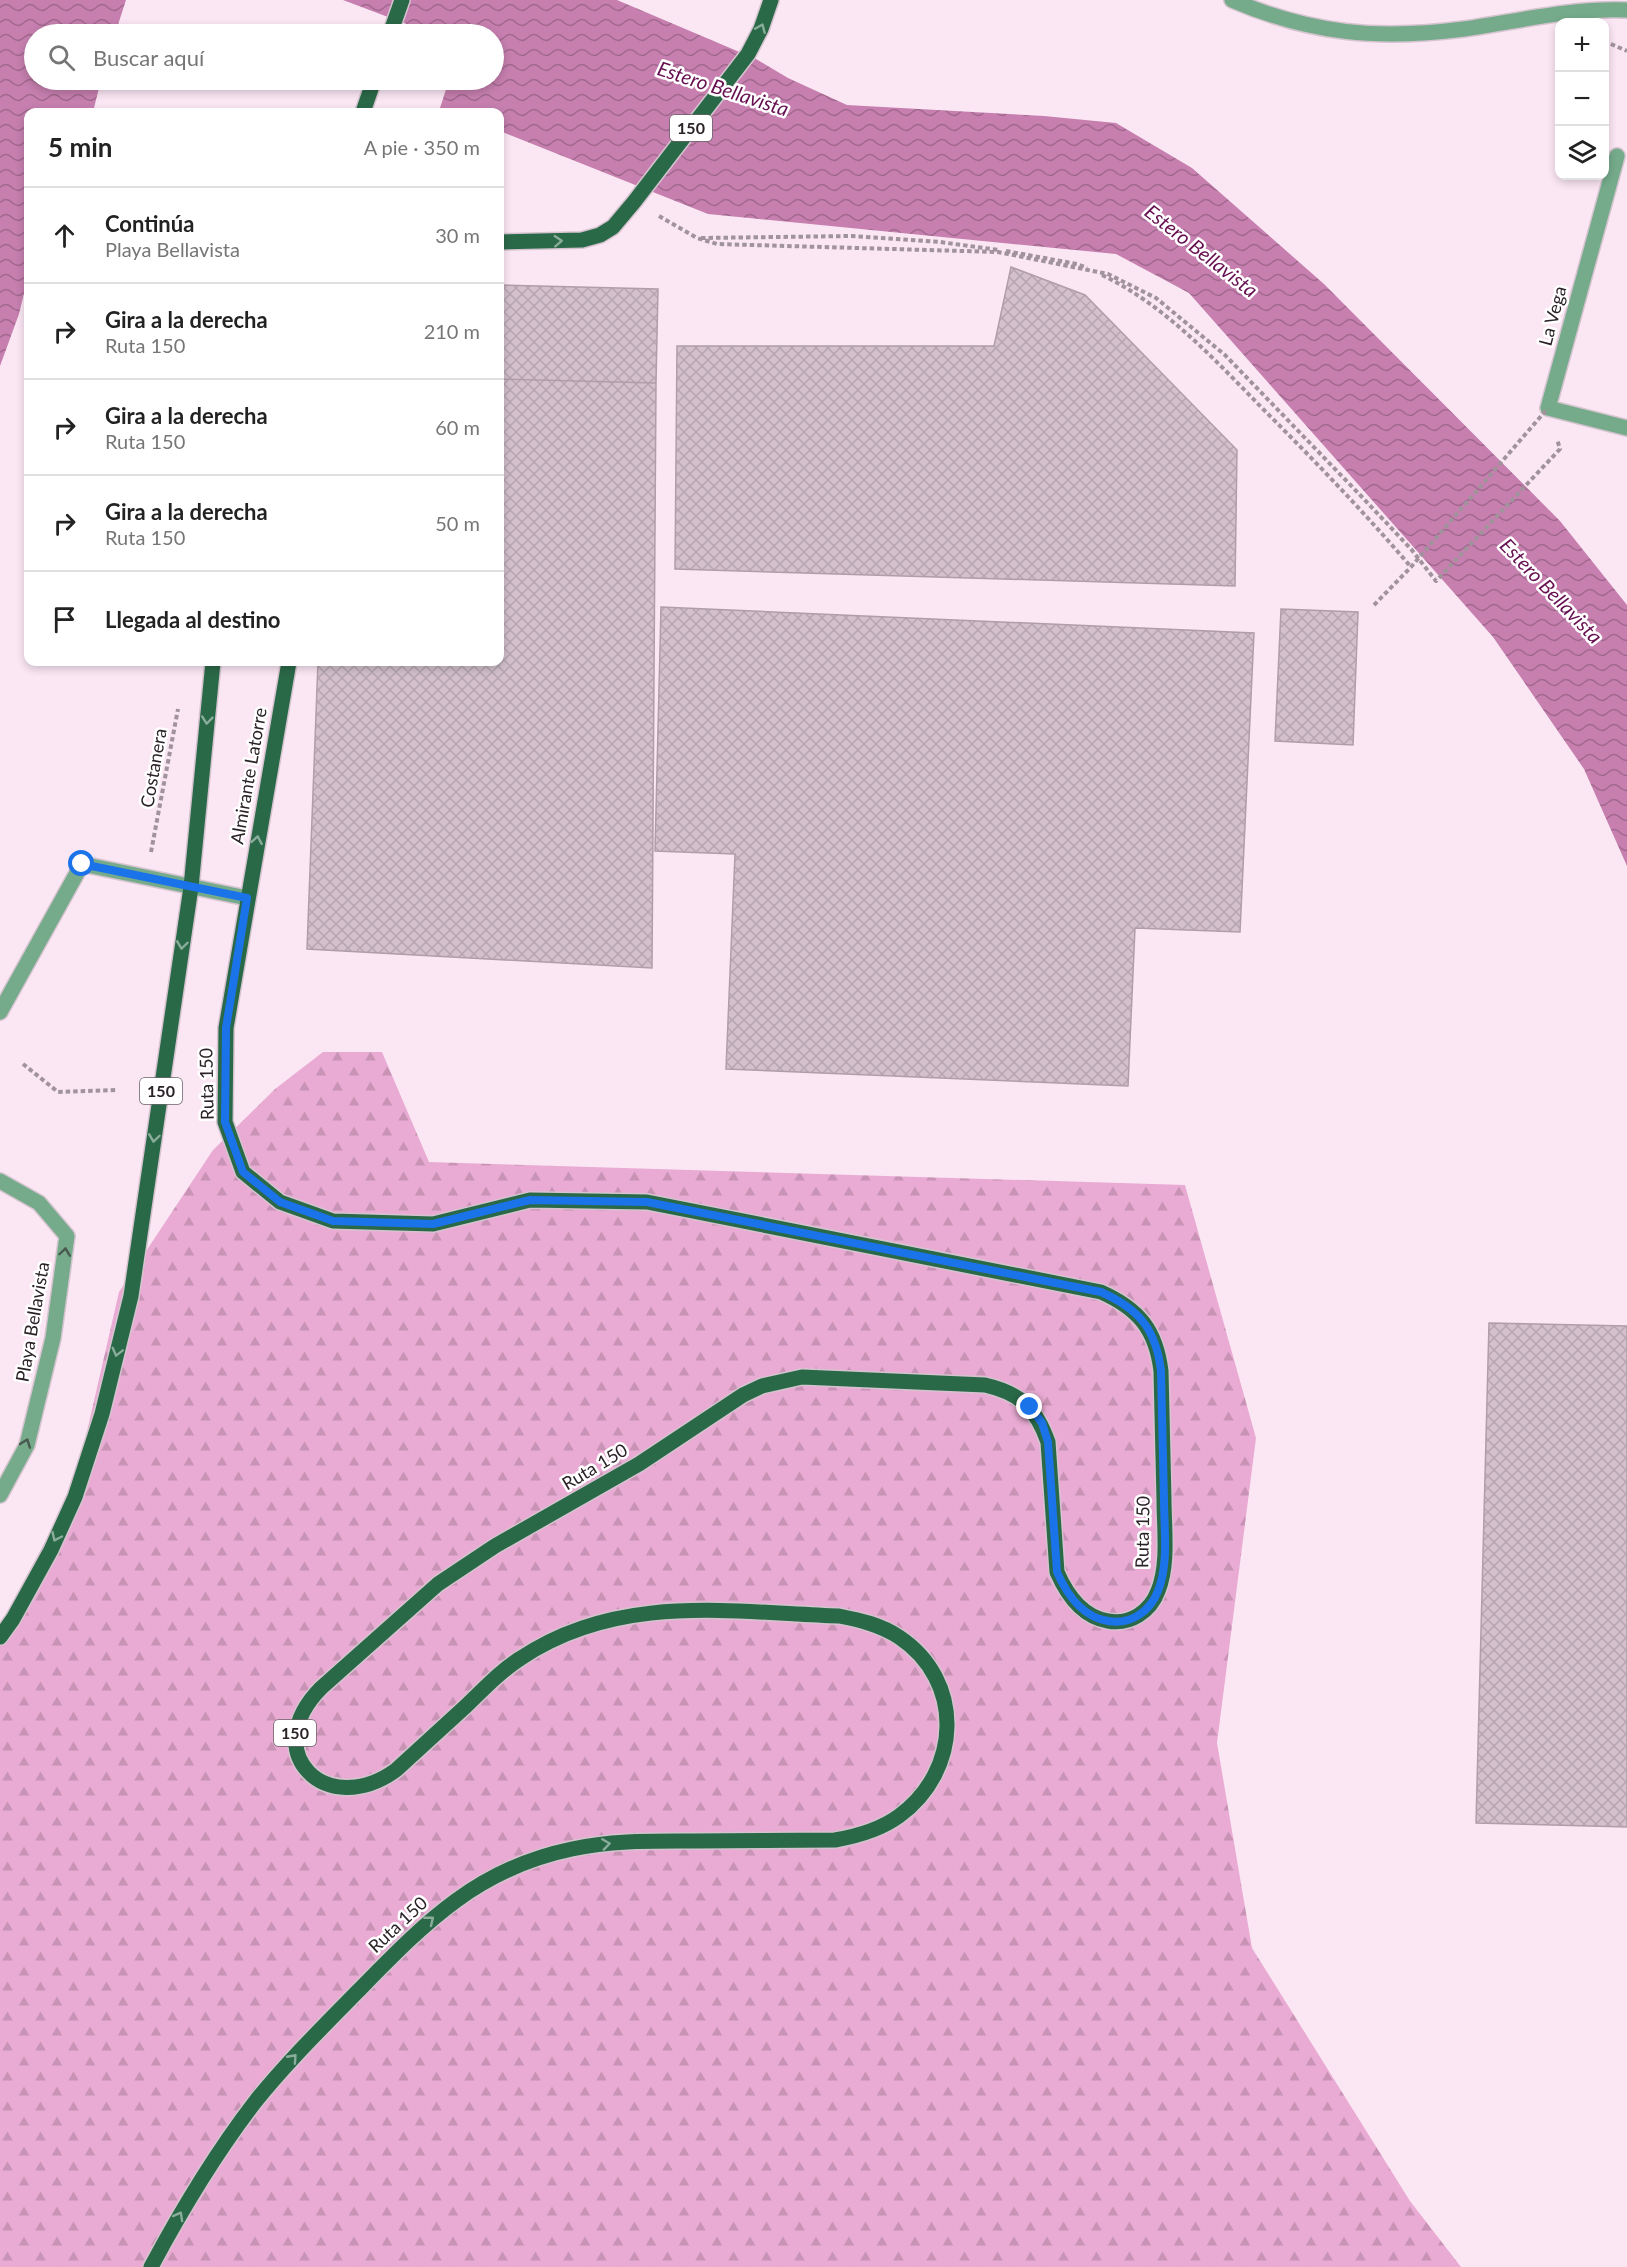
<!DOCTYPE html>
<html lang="es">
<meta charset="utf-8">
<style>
body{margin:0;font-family:Lato,sans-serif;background:#f2f2f2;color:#222}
.controls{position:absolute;right:18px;top:18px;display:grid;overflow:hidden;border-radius:12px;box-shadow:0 3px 9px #0003}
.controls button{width:54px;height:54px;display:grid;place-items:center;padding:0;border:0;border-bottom:2px solid #e0e0e0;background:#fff;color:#222;font:30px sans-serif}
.stop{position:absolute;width:18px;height:18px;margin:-14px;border:4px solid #1a73e8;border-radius:50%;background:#fff}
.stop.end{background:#1a73e8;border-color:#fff;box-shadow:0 2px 6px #0008}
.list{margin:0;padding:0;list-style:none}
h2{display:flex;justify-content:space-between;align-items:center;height:78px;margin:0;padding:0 24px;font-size:26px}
h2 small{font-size:20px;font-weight:400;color:#767676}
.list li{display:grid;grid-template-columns:39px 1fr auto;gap:18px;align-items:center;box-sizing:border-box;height:96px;padding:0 24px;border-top:2px solid #e0e0e0}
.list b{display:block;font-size:22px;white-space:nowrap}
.list p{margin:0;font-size:20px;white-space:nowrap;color:#767676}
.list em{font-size:20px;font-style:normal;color:#767676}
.icon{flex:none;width:33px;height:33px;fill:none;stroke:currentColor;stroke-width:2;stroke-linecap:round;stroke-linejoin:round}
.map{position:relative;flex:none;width:1627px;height:2267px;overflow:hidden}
.search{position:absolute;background:#fff;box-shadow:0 3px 9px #0003;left:24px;top:24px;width:480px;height:66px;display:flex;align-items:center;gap:15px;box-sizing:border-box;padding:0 21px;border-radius:33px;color:#767676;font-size:22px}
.panel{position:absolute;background:#fff;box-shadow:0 3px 9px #0003;left:24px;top:108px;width:480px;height:558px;border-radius:12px}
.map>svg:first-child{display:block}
.forest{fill:url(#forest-firs)}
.water{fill:url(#water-waves)}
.building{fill:url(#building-cross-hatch);stroke:#b09da9;stroke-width:1.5}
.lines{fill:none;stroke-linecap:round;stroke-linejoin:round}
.minor-casing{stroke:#d5c4cf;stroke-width:18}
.major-casing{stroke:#d5c4cf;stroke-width:18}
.path{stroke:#a1939c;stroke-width:4;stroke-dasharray:4.5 3;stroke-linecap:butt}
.minor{stroke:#75ab8b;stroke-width:15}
.major{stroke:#2a6948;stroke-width:15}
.path-bridge{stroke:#a1939c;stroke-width:4;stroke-dasharray:4.5 3;stroke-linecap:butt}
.oneway{stroke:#8aac9a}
.oneway2{stroke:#48594f}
.route{stroke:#1a73e8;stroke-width:8}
.labels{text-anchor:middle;stroke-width:5;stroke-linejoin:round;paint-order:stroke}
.shield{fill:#fff;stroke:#6a6468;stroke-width:1.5}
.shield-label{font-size:16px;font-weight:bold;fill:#2a2227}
.street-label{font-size:18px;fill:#2a2227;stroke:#fff}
.water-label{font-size:20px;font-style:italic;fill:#650f50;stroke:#fff}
</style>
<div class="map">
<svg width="1627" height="2267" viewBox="0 0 1627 2267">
<defs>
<pattern id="forest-firs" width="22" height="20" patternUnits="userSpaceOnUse" patternTransform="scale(1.5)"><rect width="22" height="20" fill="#e9abd3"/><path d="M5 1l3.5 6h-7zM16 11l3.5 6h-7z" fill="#c893b5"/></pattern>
<pattern id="water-waves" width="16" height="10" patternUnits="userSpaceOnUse" patternTransform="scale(1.5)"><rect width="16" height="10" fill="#c67faf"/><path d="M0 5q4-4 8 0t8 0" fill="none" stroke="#a1688e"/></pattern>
<pattern id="building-cross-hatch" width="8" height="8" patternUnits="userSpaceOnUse" patternTransform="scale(1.5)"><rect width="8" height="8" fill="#d3c0cc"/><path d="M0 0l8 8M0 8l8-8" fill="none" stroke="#b5a5af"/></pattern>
</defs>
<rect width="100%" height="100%" fill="#fbe7f4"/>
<!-- forest -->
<path class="forest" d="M323,1052H382L429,1162L1185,1185L1256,1438L1217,1743L1252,1948L1410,2201L1461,2267H0V1626L74,1488L119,1292L213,1150L275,1089Z"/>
<!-- water -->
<path class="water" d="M0,0H126L115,34H34V80H101L93,112H28V277L19,314L0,366Z
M343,0H617L756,59L788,78L847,105L1044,116L1116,123L1192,168L1324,284L1560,521L1627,605V866L1584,769L1493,637L1189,293L1116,254L708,214L500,131V112H451L440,108L449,80H494V34H433Z"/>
<!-- building -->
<path class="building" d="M1011,267L1085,295L1237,450L1235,586L675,569L677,346H994Z
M500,285L658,289L656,383L500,379Z
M500,379L656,383L652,968L307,949L318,662H500Z
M661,607L1254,633L1240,932L1135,928L1128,1086L726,1069L735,854L655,851Z
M1281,609L1358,612L1353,745L1275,741Z
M1489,1323L1627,1326V1827L1476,1823Z"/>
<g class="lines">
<defs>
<path id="minor" d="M1232,0C1311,34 1378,40 1464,29C1519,21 1571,8 1627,10
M1617,156L1548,408L1627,428
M0,1012L82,864L247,898
M0,1181L39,1203L67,1236L53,1338L27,1445L0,1495"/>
<path id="major" d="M390,34L402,0
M363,112L374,80
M500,242L582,240L600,235L613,227L634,202L748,54L761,29L771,0
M0,1637L13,1619L51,1550L75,1497L102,1414L131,1296L191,887L213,662
M151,2267C182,2209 215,2154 255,2102C286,2063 322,2028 357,1992C423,1925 475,1869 572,1849C612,1840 653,1841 694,1841C741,1841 788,1840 835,1840C858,1836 880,1830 899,1816C961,1771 965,1681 899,1637C881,1625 860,1620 839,1616C729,1612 618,1593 521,1658C500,1671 484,1689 466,1706C443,1727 419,1749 396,1770C327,1820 257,1753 321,1688L438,1584L495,1546L639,1464L743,1395L762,1386L802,1377L985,1385C1020,1393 1036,1408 1048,1442L1057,1572C1067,1595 1082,1617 1108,1621C1130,1625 1150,1612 1158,1591C1169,1564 1164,1528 1164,1500C1163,1457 1162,1414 1161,1371C1156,1330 1139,1309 1101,1292L647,1202L530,1200L433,1224L333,1221L280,1202L243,1172L225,1122L226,1028L289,662"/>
</defs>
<!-- minor casing -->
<use href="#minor" class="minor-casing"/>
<!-- major casing -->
<use href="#major" class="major-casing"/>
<!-- path -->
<path class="path" d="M1604,41L1627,51
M659,216L697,238L717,244L998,252L1108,274L1156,298L1225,355L1362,497L1411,549L1436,581L1560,449L1557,439
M701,238L852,236L940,242L999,250
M1006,251L1077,264L1087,268
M1102,275C1165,305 1215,360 1263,409C1314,460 1364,512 1411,567
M151,852L178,709
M23,1064L58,1092L116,1090"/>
<!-- minor -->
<use href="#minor" class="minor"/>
<!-- major -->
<use href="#major" class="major"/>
<!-- path-bridge -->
<path class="path-bridge" d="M1374,605L1411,567L1548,408"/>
</g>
<!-- one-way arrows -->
<defs><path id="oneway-chevron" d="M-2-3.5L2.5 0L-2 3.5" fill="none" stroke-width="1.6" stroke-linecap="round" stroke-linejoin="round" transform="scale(1.5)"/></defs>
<g class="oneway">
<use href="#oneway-chevron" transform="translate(761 28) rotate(-67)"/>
<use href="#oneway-chevron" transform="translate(558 241) rotate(-3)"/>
<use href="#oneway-chevron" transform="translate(207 720) rotate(96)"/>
<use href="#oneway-chevron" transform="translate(257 840) rotate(-80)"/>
<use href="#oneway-chevron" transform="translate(182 945) rotate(98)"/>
<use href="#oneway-chevron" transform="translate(154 1138) rotate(98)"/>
<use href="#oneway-chevron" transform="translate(117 1352) rotate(104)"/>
<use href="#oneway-chevron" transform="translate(56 1537) rotate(115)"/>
<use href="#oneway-chevron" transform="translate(606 1844) rotate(-8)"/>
<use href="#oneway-chevron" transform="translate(430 1920) rotate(-39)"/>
<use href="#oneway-chevron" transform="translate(293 2058) rotate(-48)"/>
<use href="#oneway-chevron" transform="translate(179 2216) rotate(-61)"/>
</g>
<g class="oneway2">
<use href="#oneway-chevron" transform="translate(65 1252) rotate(-82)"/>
<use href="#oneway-chevron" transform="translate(26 1443) rotate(-70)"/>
</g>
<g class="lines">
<!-- route -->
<path class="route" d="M82,864L247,898L226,1028L225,1122L243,1172L280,1202L333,1221L433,1224L530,1200L647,1202L1101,1292C1139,1309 1156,1329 1161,1371C1162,1414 1163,1457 1164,1500C1164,1528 1169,1564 1158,1591C1150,1612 1130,1625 1108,1621C1082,1617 1067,1595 1057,1572L1048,1442L1042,1423L1030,1407"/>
</g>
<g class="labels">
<!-- shield labels -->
<g class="shield">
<rect x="670" y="115" width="42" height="26" rx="4.5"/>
<rect x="140" y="1078" width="42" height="26" rx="4.5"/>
<rect x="274" y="1720" width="42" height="26" rx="4.5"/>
</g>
<g class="shield-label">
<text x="691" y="134">150</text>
<text x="161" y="1097">150</text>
<text x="295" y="1739">150</text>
</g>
<!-- street labels -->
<g class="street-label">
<text transform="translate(1553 316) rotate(-75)" y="6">La Vega</text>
<text transform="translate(154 768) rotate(-80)" y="6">Costanera</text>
<text transform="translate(249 776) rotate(-80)" y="6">Almirante Latorre</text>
<text transform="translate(207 1084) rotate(-91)" y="6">Ruta 150</text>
<text transform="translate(33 1322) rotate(-80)" y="6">Playa Bellavista</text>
<text transform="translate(595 1467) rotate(-31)" y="6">Ruta 150</text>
<text transform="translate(1143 1532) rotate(-89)" y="6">Ruta 150</text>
<text transform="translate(398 1925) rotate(-43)" y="6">Ruta 150</text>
</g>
<!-- water labels -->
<g class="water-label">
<text transform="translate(723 89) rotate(18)" y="7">Estero Bellavista</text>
<text transform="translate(1201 251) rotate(38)" y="7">Estero Bellavista</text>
<text transform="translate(1551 591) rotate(46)" y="7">Estero Bellavista</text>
</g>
</g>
</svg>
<div class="controls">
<button>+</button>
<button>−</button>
<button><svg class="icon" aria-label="layers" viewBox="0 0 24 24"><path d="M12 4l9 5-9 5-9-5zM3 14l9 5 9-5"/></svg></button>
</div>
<div class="stop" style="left:82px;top:864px"></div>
<div class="stop end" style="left:1030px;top:1407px"></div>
<div class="search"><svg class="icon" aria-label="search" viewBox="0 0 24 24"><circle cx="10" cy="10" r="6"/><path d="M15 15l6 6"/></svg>Buscar aquí</div>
<section class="panel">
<h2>5 min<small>A pie · 350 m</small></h2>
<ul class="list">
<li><svg class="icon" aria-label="ahead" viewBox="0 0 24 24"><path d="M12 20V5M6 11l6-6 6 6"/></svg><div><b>Continúa</b><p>Playa Bellavista</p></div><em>30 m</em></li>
<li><svg class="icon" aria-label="right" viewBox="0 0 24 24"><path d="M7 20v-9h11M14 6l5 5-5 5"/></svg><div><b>Gira a la derecha</b><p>Ruta 150</p></div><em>210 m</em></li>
<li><svg class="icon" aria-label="right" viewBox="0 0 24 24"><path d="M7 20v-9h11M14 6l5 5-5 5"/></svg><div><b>Gira a la derecha</b><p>Ruta 150</p></div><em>60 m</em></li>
<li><svg class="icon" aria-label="right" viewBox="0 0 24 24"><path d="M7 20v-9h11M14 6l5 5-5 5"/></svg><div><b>Gira a la derecha</b><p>Ruta 150</p></div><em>50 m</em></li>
<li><svg class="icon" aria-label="arrive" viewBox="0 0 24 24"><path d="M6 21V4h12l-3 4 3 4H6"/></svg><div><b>Llegada al destino</b></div></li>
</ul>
</section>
</div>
